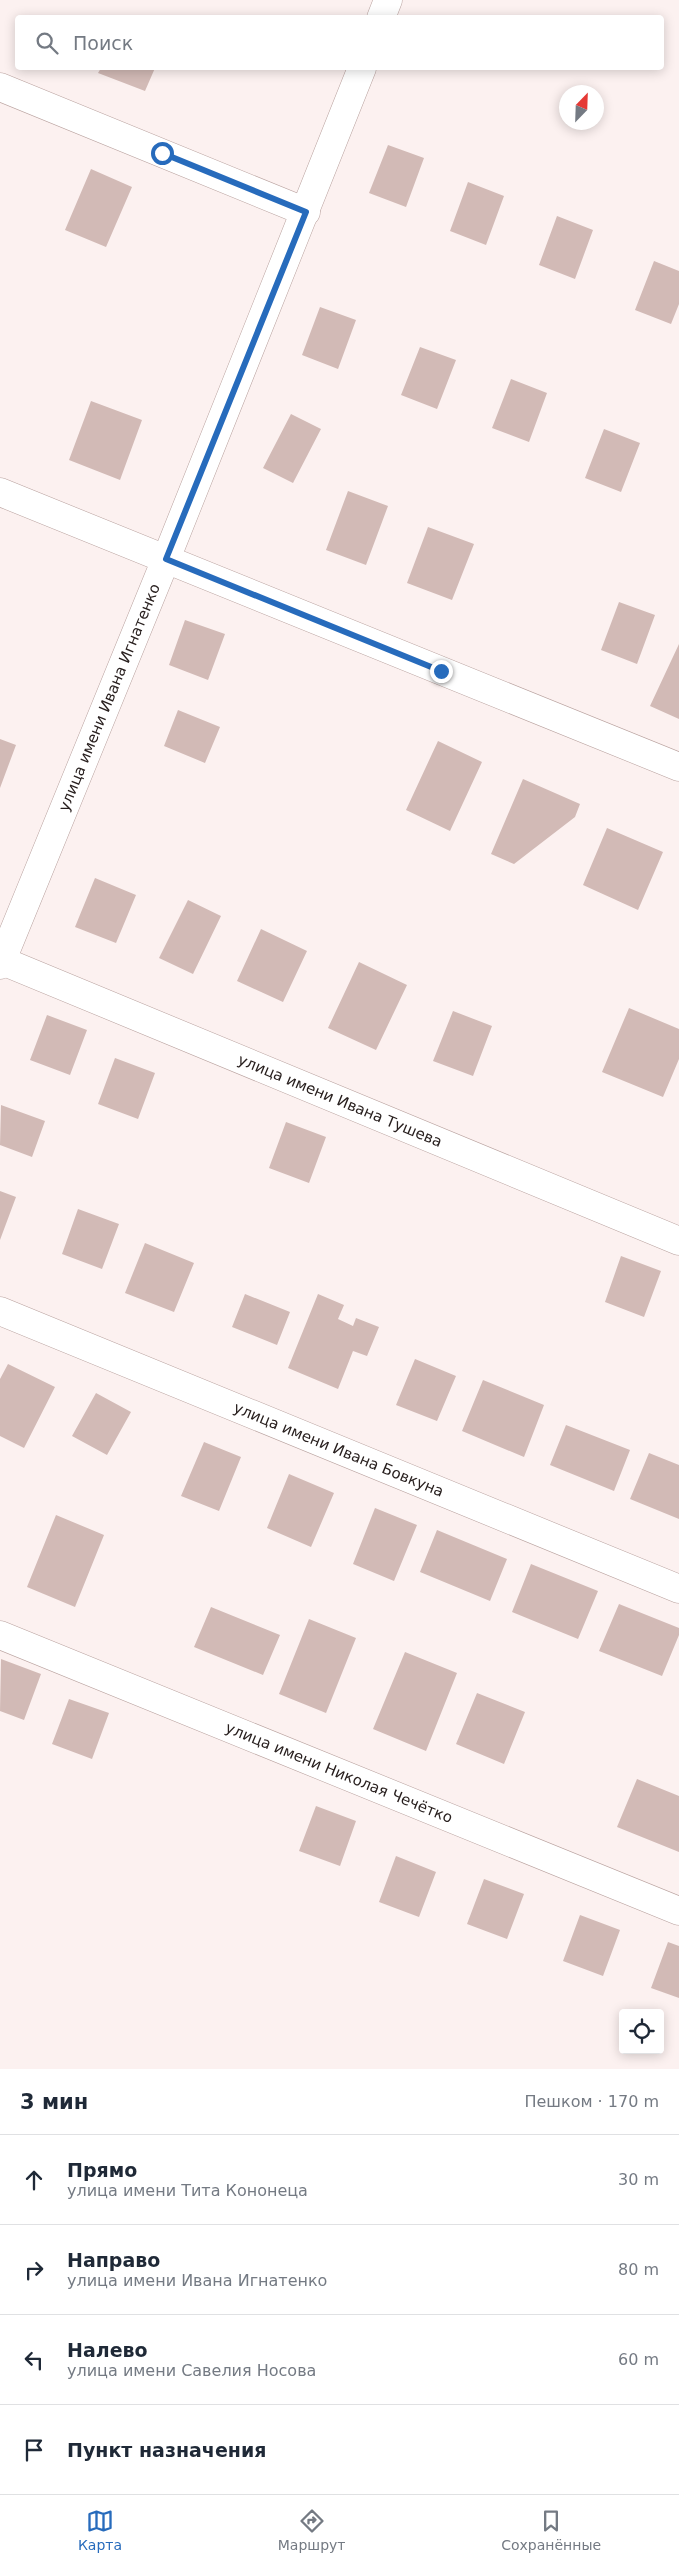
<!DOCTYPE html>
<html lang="ru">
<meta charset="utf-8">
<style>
body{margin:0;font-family:"DejaVu Sans",sans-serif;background:#f2f2f3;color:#1f2937}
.controls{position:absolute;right:15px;bottom:15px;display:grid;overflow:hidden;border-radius:5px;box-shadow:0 2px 12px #0003}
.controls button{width:45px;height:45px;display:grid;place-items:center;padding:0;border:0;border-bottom:1px solid #e0e1e3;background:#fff;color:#1f2937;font:25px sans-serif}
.compass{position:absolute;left:559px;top:85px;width:45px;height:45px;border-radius:50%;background:#fff;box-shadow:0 2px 12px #0003;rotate:23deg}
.stop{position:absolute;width:15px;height:15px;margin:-11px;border:4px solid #276bbc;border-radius:50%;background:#fff}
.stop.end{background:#276bbc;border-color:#fff;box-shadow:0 1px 5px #0008}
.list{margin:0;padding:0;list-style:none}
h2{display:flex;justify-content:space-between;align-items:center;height:65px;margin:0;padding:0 20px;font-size:21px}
h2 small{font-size:16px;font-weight:400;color:#747a83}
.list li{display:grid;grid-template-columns:32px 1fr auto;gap:15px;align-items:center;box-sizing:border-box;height:90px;padding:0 20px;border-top:1px solid #e0e1e3}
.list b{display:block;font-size:19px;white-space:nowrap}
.list p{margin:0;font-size:16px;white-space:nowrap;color:#747a83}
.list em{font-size:16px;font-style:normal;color:#747a83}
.icon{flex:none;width:28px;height:28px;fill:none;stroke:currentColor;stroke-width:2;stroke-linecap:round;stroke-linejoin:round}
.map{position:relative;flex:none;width:679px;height:2069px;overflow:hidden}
.search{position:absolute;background:#fff;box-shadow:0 2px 12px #0003;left:15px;right:15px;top:15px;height:55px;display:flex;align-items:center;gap:12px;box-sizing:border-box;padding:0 18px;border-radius:5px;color:#747a83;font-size:19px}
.sheet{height:425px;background:#fff}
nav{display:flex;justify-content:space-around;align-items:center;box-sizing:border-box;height:70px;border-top:1px solid #e0e1e3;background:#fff;font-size:14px;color:#747a83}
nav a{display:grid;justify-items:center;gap:2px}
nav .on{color:#276bbc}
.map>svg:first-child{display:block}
.building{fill:#d2bab6}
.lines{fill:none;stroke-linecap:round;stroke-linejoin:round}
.minor-casing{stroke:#b9a29f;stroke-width:29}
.minor{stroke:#fff;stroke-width:28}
.route{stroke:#276bbc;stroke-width:6}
.labels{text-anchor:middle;stroke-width:4;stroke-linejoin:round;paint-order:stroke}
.street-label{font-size:15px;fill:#29201f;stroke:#fff}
</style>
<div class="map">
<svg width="679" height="2069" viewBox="0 0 679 2069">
<rect width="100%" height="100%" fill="#fcf1f0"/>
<!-- building -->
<path class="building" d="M101,68H155L145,91L98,73Z
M388,145L424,158L406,207L369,193Z
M91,169L132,187L106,247L65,230Z
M468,182L504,196L486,245L450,231Z
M557,216L593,230L575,279L539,265Z
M654,261L679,271V304L671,324L635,310Z
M320,307L356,320L338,369L302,355Z
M420,347L456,360L437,409L401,395Z
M511,379L547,393L529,442L492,428Z
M91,401L142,420L120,480L69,460Z
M291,414L321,429L293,483L263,468Z
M604,429L640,443L621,492L585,478Z
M348,491L388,506L366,565L326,550Z
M428,527L474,544L452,600L407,583Z
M619,602L655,615L637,664L601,650Z
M185,620L225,634L208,680L169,665Z
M679,644V719L650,706Z
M178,710L220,727L205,763L164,746Z
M0,739L16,745L0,788Z
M438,741L482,762L450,831L406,810Z
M523,779L580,804L575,817L514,864L491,854Z
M607,828L663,852L638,910L583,885Z
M95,878L136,895L116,943L75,927Z
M188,900L221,916L193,974L159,958Z
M261,929L307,951L283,1002L237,981Z
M359,962L407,985L376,1050L328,1028Z
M629,1008L679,1029V1059L663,1097L602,1072Z
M453,1011L492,1026L473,1076L433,1061Z
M47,1015L87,1030L70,1075L30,1060Z
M115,1058L155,1073L138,1119L98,1104Z
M1,1105L45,1121L32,1157L0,1145Z
M286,1122L326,1137L309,1183L269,1168Z
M0,1191L16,1197L0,1240Z
M78,1209L119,1224L102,1269L62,1254Z
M145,1243L194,1263L174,1312L125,1293Z
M621,1256L661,1271L644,1317L605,1302Z
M245,1294L290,1312L277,1345L232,1327Z
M318,1294L344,1305L338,1319L353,1326L356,1318L379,1327L367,1356L353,1351L338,1389L288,1368Z
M415,1359L456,1376L437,1421L396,1405Z
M8,1364L55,1387L24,1448L0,1436V1379Z
M483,1380L544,1405L524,1457L462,1431Z
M96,1393L131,1412L107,1455L72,1436Z
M566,1425L630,1450L614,1491L550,1465Z
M204,1442L241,1457L219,1511L181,1496Z
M649,1453L679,1465V1519L630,1499Z
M289,1474L334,1493L311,1547L267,1528Z
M375,1508L417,1525L394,1581L353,1564Z
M56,1515L104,1535L75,1607L27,1587Z
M437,1530L507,1559L490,1601L420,1572Z
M531,1564L598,1591L578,1639L512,1612Z
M619,1604L679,1628V1635L662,1676L599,1651Z
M211,1607L280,1635L263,1675L194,1647Z
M309,1619L356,1638L326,1713L279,1694Z
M405,1652L457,1673L426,1751L373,1729Z
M1,1659L41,1674L24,1720L0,1711Z
M477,1693L525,1712L504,1764L456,1744Z
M69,1699L109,1713L92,1759L52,1744Z
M637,1779L679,1796V1852L617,1827Z
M316,1806L356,1821L340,1866L299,1851Z
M396,1856L436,1872L419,1917L379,1902Z
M484,1879L524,1894L507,1939L467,1924Z
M580,1915L620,1930L603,1976L563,1961Z
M668,1942L679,1946V1998L651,1988Z"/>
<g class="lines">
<defs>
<g id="minor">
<path d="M381,18L388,0"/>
<path d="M0,87L306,212"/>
<path d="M0,492L679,767"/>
<path id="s1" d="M0,960L679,1241"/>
<path id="s2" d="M0,965L166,559L362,68"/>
<path id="s3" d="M0,1311L679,1589"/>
<path id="s4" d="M0,1635L679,1911"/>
</g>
</defs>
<!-- minor casing -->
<use href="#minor" class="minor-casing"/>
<!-- minor -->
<use href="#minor" class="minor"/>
</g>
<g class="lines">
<!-- route -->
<path class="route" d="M162,153L306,212L166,559L441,671"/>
</g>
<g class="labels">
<!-- street labels -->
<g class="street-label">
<text dy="5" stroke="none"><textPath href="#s2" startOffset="289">улица имени Ивана Игнатенко</textPath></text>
<text dy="5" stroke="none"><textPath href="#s1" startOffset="368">улица имени Ивана Тушева</textPath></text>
<text dy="5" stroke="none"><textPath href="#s3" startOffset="366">улица имени Ивана Бовкуна</textPath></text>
<text dy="5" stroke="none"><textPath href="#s4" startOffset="366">улица имени Николая Чечётко</textPath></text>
</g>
</g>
</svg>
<div class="controls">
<button><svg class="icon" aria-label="locate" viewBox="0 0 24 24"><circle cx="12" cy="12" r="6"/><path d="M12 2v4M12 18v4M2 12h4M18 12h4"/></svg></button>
</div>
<svg class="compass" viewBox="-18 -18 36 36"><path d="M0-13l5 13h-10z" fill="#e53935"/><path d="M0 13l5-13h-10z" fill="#747a83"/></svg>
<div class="stop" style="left:162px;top:153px"></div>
<div class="stop end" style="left:441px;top:671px"></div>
<div class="search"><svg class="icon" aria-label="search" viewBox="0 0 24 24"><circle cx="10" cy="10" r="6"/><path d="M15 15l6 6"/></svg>Поиск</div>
</div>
<section class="sheet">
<h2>3 мин<small>Пешком · 170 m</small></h2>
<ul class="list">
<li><svg class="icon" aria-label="ahead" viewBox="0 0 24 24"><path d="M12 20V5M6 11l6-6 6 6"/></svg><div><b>Прямо</b><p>улица имени Тита Кононеца</p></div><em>30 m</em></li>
<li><svg class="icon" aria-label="right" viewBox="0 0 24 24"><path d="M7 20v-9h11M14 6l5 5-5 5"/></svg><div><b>Направо</b><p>улица имени Ивана Игнатенко</p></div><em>80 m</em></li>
<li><svg class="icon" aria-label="left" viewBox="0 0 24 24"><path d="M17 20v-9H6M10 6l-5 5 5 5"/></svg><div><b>Налево</b><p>улица имени Савелия Носова</p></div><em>60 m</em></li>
<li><svg class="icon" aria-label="arrive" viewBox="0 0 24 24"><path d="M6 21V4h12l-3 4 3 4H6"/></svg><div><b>Пункт назначения</b></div></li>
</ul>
</section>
<nav>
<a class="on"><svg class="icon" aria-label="map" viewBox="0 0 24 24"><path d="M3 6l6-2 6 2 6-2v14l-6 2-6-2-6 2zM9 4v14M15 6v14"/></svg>Карта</a>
<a><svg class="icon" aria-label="directions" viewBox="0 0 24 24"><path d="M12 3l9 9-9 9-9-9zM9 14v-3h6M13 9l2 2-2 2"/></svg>Маршрут</a>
<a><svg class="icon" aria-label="saved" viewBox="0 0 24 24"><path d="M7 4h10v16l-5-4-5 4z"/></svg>Сохранённые</a>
</nav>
